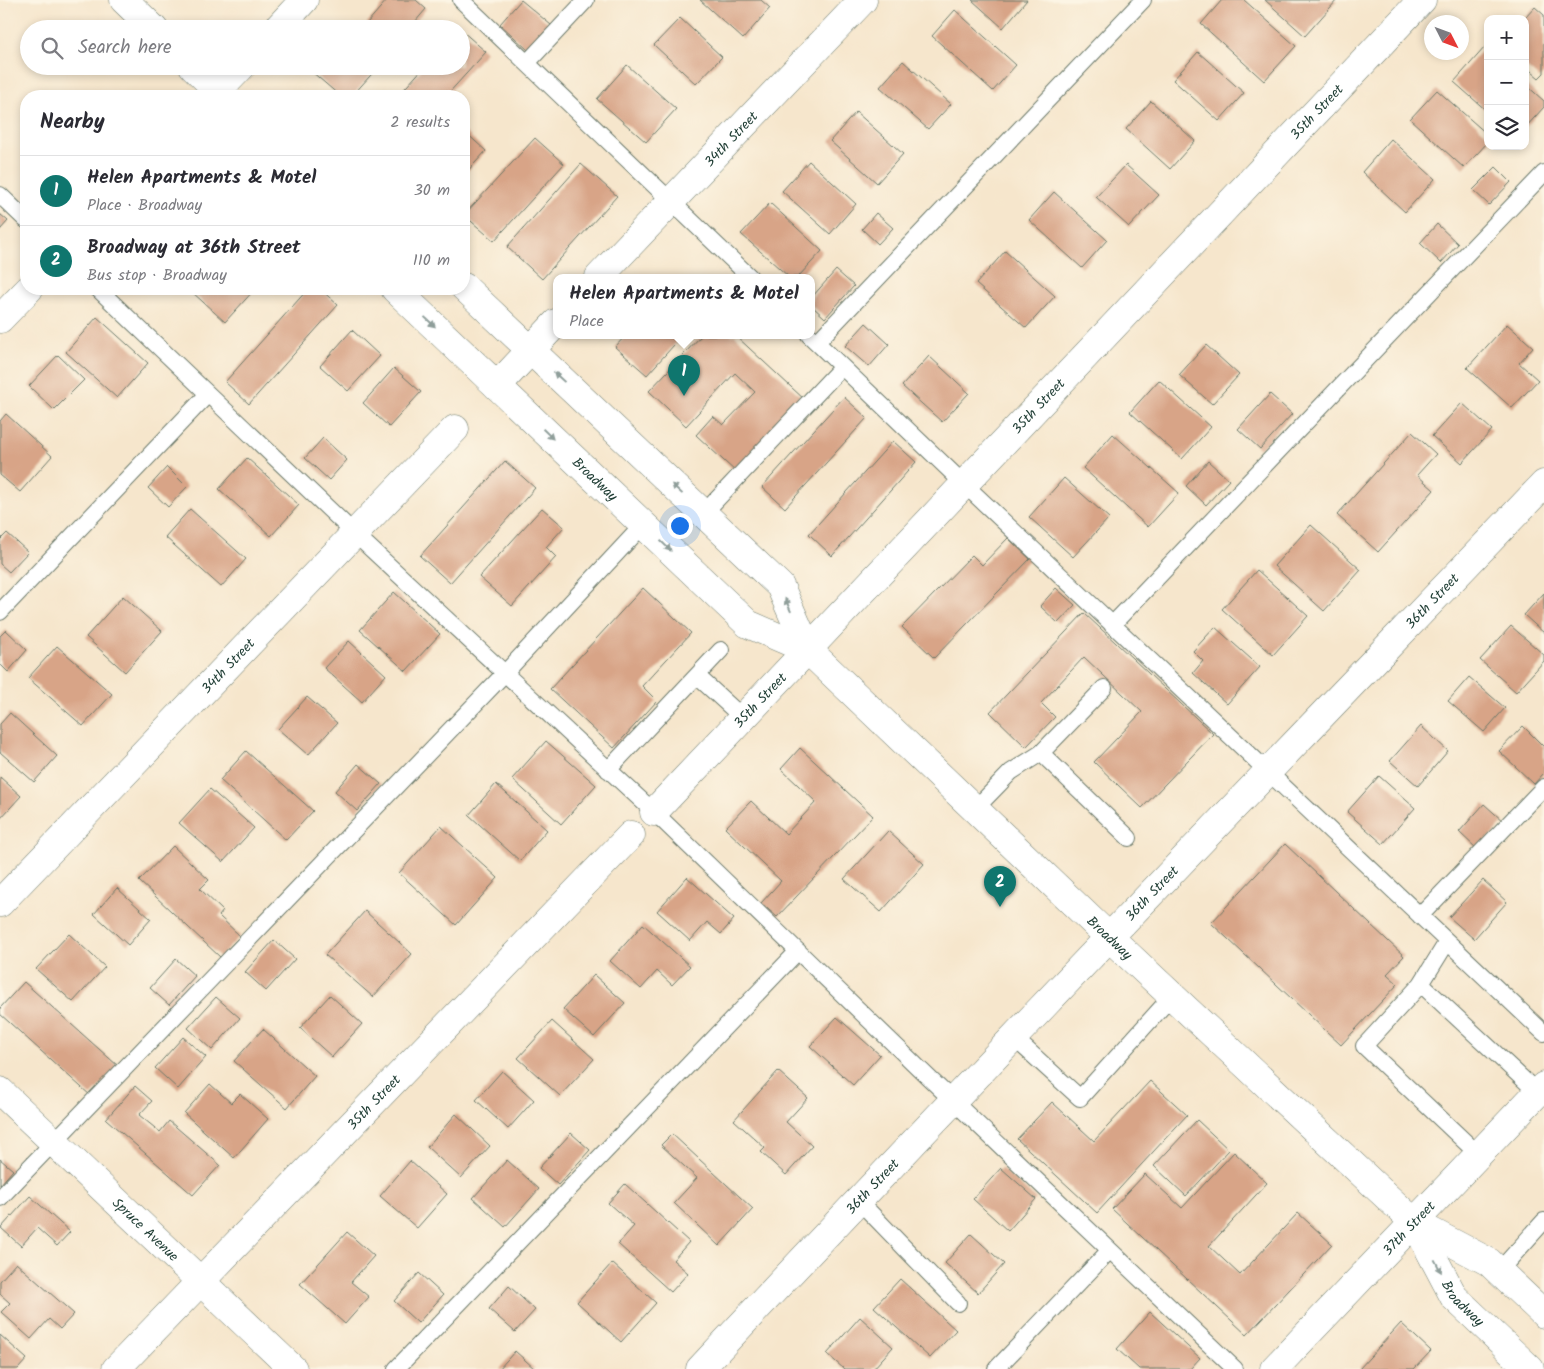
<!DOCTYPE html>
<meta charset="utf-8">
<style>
body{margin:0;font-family:Kalam,sans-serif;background:#f2f2f3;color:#2b2b33}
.controls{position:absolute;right:15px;top:15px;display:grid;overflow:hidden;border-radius:10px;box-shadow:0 2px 8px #0003}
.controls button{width:45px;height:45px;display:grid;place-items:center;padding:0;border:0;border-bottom:1px solid #e1e1e2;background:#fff;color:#2b2b33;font:25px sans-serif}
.compass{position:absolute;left:1424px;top:15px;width:45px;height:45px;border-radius:50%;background:#fff;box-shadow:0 2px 8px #0003;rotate:132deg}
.you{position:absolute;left:679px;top:525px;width:18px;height:18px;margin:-12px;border:4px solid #fff;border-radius:50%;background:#1a73e8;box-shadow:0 0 0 8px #1a73e833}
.badge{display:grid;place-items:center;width:32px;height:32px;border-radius:50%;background:#0f766e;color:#fff;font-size:16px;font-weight:700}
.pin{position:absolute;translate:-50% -41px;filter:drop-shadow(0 1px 2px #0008)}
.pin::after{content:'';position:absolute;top:26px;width:18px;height:15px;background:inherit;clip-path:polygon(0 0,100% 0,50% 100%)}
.popup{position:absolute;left:553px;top:274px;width:262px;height:65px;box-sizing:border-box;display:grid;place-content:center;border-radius:10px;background:#fff;filter:drop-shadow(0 1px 4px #0005);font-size:16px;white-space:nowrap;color:#7c7c81}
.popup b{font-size:19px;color:#2b2b33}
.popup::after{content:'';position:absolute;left:50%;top:100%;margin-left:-10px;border:10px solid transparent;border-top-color:#fff}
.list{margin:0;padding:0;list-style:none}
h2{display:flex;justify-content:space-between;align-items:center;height:65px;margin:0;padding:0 20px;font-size:21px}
h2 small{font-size:16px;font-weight:400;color:#7c7c81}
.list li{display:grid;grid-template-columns:32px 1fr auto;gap:15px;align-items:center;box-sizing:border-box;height:70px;padding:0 20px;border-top:1px solid #e1e1e2}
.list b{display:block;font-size:19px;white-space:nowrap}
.list p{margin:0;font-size:16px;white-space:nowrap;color:#7c7c81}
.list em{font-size:16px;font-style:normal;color:#7c7c81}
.icon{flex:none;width:28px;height:28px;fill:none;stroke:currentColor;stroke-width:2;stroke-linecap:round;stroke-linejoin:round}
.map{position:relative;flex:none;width:1544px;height:1369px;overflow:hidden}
.search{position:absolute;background:#fff;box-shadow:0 2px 8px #0003;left:20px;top:20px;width:450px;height:55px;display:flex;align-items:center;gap:12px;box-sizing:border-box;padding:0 18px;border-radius:28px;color:#7c7c81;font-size:19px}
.panel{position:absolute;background:#fff;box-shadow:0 2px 8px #0003;left:20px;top:90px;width:450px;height:205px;border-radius:20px}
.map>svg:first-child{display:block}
.building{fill:#d8a487}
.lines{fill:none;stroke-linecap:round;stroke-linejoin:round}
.service-casing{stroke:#6a7869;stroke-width:18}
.minor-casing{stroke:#6a7869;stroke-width:29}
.tertiary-casing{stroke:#6a7869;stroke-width:29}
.primary-casing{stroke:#6a7869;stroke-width:29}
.service{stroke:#fff;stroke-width:16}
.minor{stroke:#fff;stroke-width:28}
.tertiary{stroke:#fff;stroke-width:28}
.primary{stroke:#fff;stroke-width:28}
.oneway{fill:#8f9e9a}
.labels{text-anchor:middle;stroke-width:4;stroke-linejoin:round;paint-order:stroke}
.street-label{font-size:14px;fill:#1f3d34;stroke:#fcf5e5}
</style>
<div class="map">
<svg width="1544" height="1369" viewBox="0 0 1544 1369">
<rect width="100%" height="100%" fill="#fcf5e5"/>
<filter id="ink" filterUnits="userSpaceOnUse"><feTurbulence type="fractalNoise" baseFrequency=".02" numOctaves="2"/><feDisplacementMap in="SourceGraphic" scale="10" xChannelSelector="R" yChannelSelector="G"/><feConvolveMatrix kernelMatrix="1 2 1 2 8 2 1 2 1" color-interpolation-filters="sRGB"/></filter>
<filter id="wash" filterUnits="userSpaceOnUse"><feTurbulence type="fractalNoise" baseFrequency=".0096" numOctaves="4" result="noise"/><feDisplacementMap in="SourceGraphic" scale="20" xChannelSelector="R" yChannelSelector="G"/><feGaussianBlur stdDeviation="1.12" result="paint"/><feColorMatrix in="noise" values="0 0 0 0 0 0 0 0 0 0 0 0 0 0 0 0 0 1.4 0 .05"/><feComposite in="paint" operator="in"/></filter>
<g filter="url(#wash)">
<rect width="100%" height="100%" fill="#f6e6cc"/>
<g id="blocks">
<!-- building -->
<path class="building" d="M387,0H416L426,9L409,29H373L367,23Z
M521,0L551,25L528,50L500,24Z
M700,0H761L770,8L743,39Z
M972,0H1027L1003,28Z
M1222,0H1244L1296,46L1264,81L1201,24Z
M1265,0H1337L1305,36Z
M1535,7L1544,15V73L1539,78L1525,66V19H1524Z
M955,10L1016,65L993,91L932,36Z
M680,18L722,57L696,84L654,45Z
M461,30L486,52L446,96H398L425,66H461Z
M1485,47L1488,50V112L1454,82Z
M1198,52L1244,93L1219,121L1173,80Z
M903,61L951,104L928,129L880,87Z
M627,65L676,109L646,142L597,99Z
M315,66H379L352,96H340L311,71Z
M1525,84L1544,101V107L1525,128Z
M1437,90L1488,135V142L1464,168L1410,119Z
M1151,101L1195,141L1170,169L1126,129Z
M856,112L903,154L877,183L830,141Z
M464,131L486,151L464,175Z
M535,138L564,164L494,241L464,215Z
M1391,139L1435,179L1405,212L1362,172Z
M809,161L856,204L830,234L782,191Z
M581,164L617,196L542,279L507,247Z
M1126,165L1159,195L1129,227L1096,197Z
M1496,167L1511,182L1489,205L1473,190Z
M1054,192L1107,240L1082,268L1029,220Z
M770,203L822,251L798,277H789L741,234Z
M876,213L893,228L878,244L862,229Z
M0,214L8,221L0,230Z
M1437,224L1458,244L1441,263L1420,243Z
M1005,251L1055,296L1026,328L976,284Z
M836,270L854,286L825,318L812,306V297Z
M195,289H255L225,322L192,292Z
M308,289H320L338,305L249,404L225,382Z
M97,317L148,363L117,398L66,352Z
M866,323L889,344L869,367L845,346Z
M1507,324L1533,347L1519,363L1538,380L1512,408L1467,368Z
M352,330L380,356L348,391L320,366Z
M626,335H683L647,375L615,347Z
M702,335H735L805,400L737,473L696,435L713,416L723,425L755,392L735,373L686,426L649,391Z
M1206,345L1239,375L1212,404L1179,375Z
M58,355L84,380L54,410L29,386Z
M929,356L969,393L942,422L902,386Z
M394,368L421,392L389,427L363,403Z
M1159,380L1211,427L1182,459L1130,412Z
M1270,394L1292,414L1260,449L1238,429Z
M844,397L867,418L785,508L762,487Z
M1462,403L1492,430L1462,463L1432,436Z
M6,414L52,456L20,492L0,475V421Z
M1412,432L1436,454L1417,475L1434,490L1378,552L1337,515Z
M1113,434L1179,493L1148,527L1083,468Z
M323,438L347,460L329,480L305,458Z
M893,441L916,462L832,556L809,534Z
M247,458L299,505L271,536L219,489Z
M505,461L535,488L450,583L420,556Z
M1208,461L1229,480L1206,505L1186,486Z
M167,467L187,487L168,507L148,488Z
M1064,478L1109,518L1073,557L1029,517Z
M542,508L564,527L546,547L556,557L512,606L479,577Z
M190,509L246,559L221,587L165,537Z
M1311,525L1361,570L1324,611L1274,566Z
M7,533L28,552L9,572L0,564V540Z
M1008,538L1030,559L934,658L902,627L972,555L982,565Z
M1257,570L1308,616L1273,655L1222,609Z
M643,588L691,633L642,686L657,701L614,748L550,689Z
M1056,588L1075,605L1058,623L1040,606Z
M394,592L440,634L406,671L360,630Z
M1544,593V633L1524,615Z
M123,596L162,631L125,672L86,637Z
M1084,613L1213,734L1142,808L1094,762L1142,712L1084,657L1041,703L1055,717L1026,747L990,712Z
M1511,626L1544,655V661L1516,692L1480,660Z
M1215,627L1260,667L1227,704L1193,673L1203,661L1193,651Z
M6,630L27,650L8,672L0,664V636Z
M349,641L386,675L362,702L324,668Z
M57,646L112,694L83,726L28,678Z
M1469,677L1505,708L1484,732L1448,701Z
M307,697L337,723L308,755L278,729Z
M10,713L57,756L34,782L0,752V724Z
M1421,726L1448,751L1418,786L1390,761Z
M1523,726L1544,747V773L1534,784L1499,751Z
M546,741L596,785L561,824L512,779Z
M800,748L873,816L777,917L761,903L781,881L725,828L751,801L786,834L816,802L781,769Z
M246,751L313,811L286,840L220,780Z
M358,764L381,784L357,811L335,791Z
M1379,776L1415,808L1383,844L1347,812Z
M0,777L21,796L0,819Z
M496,784L547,830L520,861L469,815Z
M210,789L254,828L223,862L179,823Z
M1484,804L1504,822L1478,850L1459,832Z
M441,826L498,878L456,925L399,873Z
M888,831L924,864L881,912L844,879Z
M1285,844L1404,956L1387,974L1398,984L1341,1045L1211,923Z
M173,846L209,880L200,889L223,911L219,916L240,936L220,957L139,881Z
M687,877L734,919L721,934L707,922L690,941L657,911Z
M1483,880L1507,902L1474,939L1449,917Z
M117,888L151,919L128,945L94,914Z
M365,911L412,954L373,997L325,955Z
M643,924L690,966L672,985L657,971L641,989L610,961Z
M69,934L105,967L73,1002L36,969Z
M274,940L295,959L266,991L245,972Z
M176,959L195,976L169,1005L150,988Z
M594,975L625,1003L594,1037L563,1009Z
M24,982L118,1066L91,1096L0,1014V1008Z
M330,995L362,1024L332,1057L300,1028Z
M216,997L240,1018L212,1050L188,1028Z
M837,1017L880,1055L853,1085L810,1046Z
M552,1021L594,1059L560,1096L518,1058Z
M263,1029L315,1076L287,1108L234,1061Z
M183,1037L206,1057L178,1089L155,1068Z
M502,1071L534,1100L508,1129L476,1100Z
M778,1071L808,1098L786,1122L812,1146L786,1175L761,1152L765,1148L734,1120Z
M1150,1081L1187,1115L1097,1213L1017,1139L1052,1102L1094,1141Z
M210,1084L231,1103L240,1094L268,1119L234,1158L184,1113Z
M135,1086L152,1101L139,1115L160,1132L169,1121L220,1165L193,1195L106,1119Z
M456,1114L490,1146L461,1178L427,1147Z
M1197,1120L1229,1150L1186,1196L1154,1166Z
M571,1133L590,1150L558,1185L539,1168Z
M672,1134L753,1209L719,1246L674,1203L697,1178L661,1145Z
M1234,1152L1267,1183L1209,1246L1240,1275L1298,1213L1332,1244L1247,1335L1112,1209L1145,1174L1182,1208Z
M0,1159L13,1170L0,1185Z
M507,1160L539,1189L505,1227L473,1198Z
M410,1161L447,1194L417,1228L380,1196Z
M1001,1168L1036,1199L1008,1231L973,1199Z
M625,1184L689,1242L673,1260L688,1273L671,1292L618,1244L634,1226L608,1203Z
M30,1196L70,1232L57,1246L37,1228L21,1246L1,1228Z
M347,1232L374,1256L351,1282L369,1297L345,1324L300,1284Z
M971,1234L1004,1264L978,1293L945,1263Z
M16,1263L74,1314L60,1329L49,1319L31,1339L1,1312L10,1303L0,1294V1281Z
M612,1263L656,1303L621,1342L577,1302Z
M419,1273L443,1295L418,1323L394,1301Z
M900,1279L956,1330L930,1358L874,1307Z
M509,1286L535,1310L515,1332L489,1309Z
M1150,1312L1200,1358L1190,1369H1139L1117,1349Z
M860,1317L893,1347L873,1369H844L827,1354Z
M1401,1323L1431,1351L1414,1369H1359Z
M0,1335L27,1359L18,1369H0Z
M515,1351L535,1369H499Z"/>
</g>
</g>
<g filter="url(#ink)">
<use href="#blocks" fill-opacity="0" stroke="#6a7869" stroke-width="1"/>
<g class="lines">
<defs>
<path id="service" d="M461,0L750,277
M527,63L586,0
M0,195L26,220
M98,289L355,534L654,812L928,1077L1235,1369
M809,335L964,484L1544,1033
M817,342L1143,0
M703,514L842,367
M0,612L208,394
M1112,625L1544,173
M697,676L743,718
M1041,753L1129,838
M608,770L721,650
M975,809L1011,772L1041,753L1104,688
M1420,916L1544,787
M1421,984L1447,942
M1013,1037L1080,1098L1172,996
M1479,1155L1364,1046L1421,984L1538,1093
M0,1198L505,673L643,525
M858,1200L958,1303
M1499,1271L1544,1221
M396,1369L798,951
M996,1369L1110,1250"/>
<g id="minor">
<path d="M277,29L304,0"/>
<path d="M218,91L242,66"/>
<path id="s1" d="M599,277L863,0"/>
<path d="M0,319L29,289"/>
<path d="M497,386L556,323"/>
<path id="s2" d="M654,812L1422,0"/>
<path id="s3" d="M0,903L455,429"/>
<path id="s4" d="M0,1091L293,1369"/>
<path id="s5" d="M116,1369L631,835"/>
<path id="s6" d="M1274,1369L1544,1086"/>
</g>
<g id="tertiary">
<path id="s7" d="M700,1369C979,1071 1262,778 1544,484"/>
</g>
<g id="primary">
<path d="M124,0L154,29"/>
<path d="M193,66L218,91L221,96"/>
<path d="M464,287L780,586L808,650"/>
<path id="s8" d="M395,289L748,624L808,650L1110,938L1415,1223L1489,1262L1544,1314"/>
<path id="s9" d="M1415,1223L1454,1297L1530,1369"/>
</g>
</defs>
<!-- service casing -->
<use href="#service" class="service-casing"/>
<!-- minor casing -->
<use href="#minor" class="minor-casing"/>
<!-- tertiary casing -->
<use href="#tertiary" class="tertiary-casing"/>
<!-- primary casing -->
<use href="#primary" class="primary-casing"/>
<!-- service -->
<use href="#service" class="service"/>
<!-- minor -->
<use href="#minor" class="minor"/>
<!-- tertiary -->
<use href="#tertiary" class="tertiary"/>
<!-- primary -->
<use href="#primary" class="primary"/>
</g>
<!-- one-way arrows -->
<defs><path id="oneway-solid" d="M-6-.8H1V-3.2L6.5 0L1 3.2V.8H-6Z" transform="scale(1.25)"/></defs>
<g class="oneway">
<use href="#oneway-solid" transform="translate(430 322) rotate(43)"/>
<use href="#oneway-solid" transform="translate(559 377) rotate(-137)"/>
<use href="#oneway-solid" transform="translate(548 434) rotate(44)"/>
<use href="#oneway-solid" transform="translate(677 489) rotate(-137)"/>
<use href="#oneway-solid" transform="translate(666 546) rotate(44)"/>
<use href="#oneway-solid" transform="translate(788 605) rotate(-114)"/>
<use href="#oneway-solid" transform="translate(1438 1266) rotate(62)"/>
</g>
</g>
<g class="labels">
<!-- street labels -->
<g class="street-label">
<text dy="5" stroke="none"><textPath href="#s2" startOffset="964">35th Street</textPath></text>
<text dy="5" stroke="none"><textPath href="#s1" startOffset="191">34th Street</textPath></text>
<text dy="5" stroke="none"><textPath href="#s2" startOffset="559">35th Street</textPath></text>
<text dy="5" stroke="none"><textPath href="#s8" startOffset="276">Broadway</textPath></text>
<text dy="5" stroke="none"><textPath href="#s7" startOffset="1061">36th Street</textPath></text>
<text dy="5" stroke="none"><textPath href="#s3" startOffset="329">34th Street</textPath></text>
<text dy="5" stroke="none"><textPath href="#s2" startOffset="154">35th Street</textPath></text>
<text dy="5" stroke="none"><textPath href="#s7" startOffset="656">36th Street</textPath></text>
<text dy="5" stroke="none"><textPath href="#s8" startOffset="969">Broadway</textPath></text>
<text dy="5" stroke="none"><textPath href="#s5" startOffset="371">35th Street</textPath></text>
<text dy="5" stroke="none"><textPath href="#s7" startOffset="251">36th Street</textPath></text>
<text dy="5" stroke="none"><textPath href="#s6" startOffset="195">37th Street</textPath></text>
<text dy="5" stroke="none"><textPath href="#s4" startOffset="201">Spruce Avenue</textPath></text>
<text dy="5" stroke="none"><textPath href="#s9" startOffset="94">Broadway</textPath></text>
</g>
</g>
</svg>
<div class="controls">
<button>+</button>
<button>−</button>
<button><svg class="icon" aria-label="layers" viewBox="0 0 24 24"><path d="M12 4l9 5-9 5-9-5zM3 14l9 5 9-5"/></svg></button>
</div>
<svg class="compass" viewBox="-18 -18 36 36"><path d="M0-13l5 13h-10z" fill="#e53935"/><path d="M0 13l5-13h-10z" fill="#7c7c81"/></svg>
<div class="you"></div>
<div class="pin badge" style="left:684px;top:396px">1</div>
<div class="popup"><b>Helen Apartments &amp; Motel</b>Place</div>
<div class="pin badge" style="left:1000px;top:907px">2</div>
<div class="search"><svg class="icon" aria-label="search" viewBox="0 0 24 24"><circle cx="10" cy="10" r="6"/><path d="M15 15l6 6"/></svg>Search here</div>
<section class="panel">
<h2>Nearby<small>2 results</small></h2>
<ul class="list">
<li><span class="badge">1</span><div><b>Helen Apartments &amp; Motel</b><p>Place · Broadway</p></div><em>30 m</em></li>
<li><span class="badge">2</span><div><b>Broadway at 36th Street</b><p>Bus stop · Broadway</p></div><em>110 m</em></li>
</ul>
</section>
</div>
